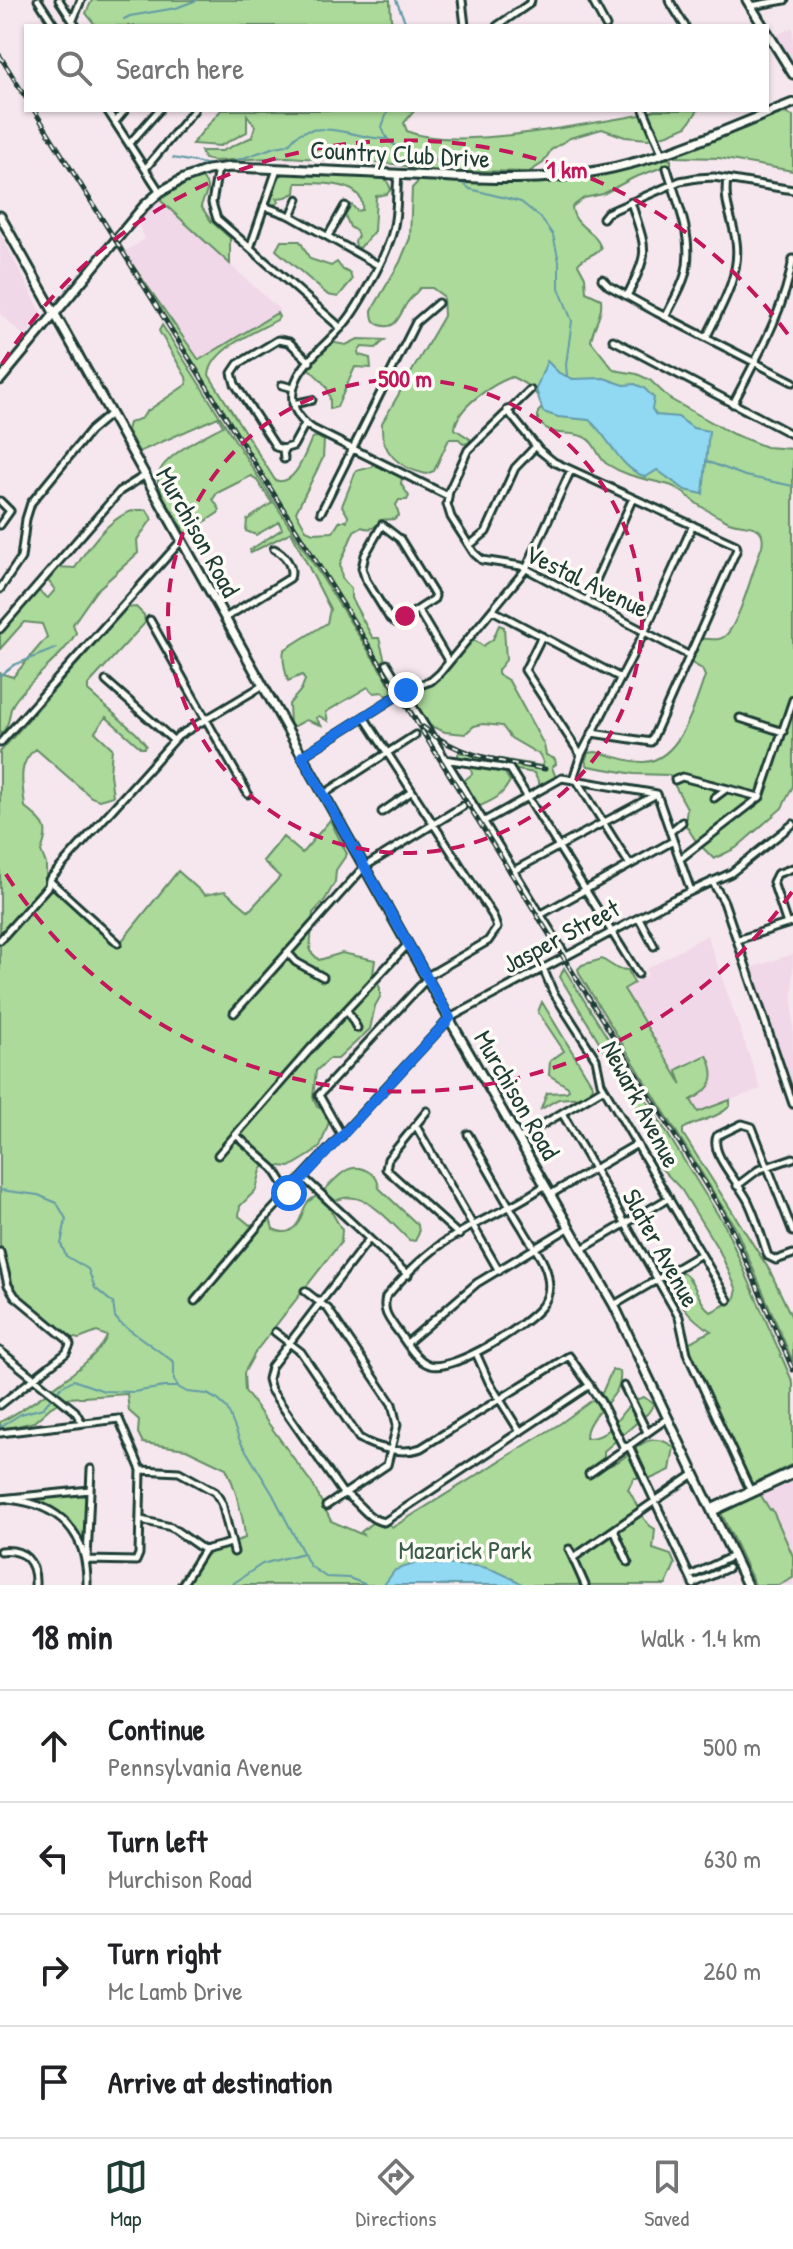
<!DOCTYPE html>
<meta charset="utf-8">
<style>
body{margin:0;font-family:"Patrick Hand",sans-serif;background:#f6f6f6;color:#202124}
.stop{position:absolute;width:24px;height:24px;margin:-18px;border:6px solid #1a73e8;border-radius:50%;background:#fff}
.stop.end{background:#1a73e8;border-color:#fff;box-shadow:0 2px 8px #0008}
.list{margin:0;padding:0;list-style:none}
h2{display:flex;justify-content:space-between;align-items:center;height:104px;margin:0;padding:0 32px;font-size:34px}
h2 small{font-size:26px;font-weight:400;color:#757577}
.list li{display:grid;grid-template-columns:52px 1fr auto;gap:24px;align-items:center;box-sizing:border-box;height:112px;padding:0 32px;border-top:2px solid #e0e0e0}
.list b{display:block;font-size:30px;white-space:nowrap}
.list p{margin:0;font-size:26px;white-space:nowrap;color:#757577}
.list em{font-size:26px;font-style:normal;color:#757577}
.icon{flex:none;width:44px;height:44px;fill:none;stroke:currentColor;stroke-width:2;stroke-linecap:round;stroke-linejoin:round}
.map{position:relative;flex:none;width:793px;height:1585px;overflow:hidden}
.search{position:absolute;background:#fff;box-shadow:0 2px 6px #0004;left:24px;right:24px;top:24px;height:88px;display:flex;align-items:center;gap:20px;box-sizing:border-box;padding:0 28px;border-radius:0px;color:#757577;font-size:30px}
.sheet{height:552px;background:#fff}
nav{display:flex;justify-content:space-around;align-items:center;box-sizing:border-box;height:112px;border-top:2px solid #e0e0e0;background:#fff;font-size:22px;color:#757577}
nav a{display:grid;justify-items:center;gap:4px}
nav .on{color:#1f3d34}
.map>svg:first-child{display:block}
.built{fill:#f1d8e8}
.green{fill:#abda9a;stroke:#658c67;stroke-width:2}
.water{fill:#91d8f3;stroke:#639aa7;stroke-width:2}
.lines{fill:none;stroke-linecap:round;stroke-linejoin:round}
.stream{stroke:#639aa7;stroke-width:2}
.minor-casing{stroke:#1f3d34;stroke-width:11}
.major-casing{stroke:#1f3d34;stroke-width:13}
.minor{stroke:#fdfcf7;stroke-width:5}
.major{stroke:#fdfcf7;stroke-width:7}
.rail-casing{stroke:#1f3d34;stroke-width:5}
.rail{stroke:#fdfcf7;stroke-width:2;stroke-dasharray:6;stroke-linecap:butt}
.route{stroke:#1a73e8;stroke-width:10}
.ring{fill:none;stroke:#c2185b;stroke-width:4;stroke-dasharray:14 10}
.labels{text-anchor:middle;stroke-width:7;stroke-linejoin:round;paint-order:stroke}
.street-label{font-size:26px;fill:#1f3d34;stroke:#fdfcf7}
.park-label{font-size:26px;fill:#3b5c48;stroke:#fdfcf7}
.centre{fill:#c2185b;stroke:#fdfcf7;stroke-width:4}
.ring-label{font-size:24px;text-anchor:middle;font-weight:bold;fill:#c2185b;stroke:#fdfcf7;stroke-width:7;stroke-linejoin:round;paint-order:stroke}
</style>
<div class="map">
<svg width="793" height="1585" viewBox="0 0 793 1585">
<rect width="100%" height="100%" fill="#f6e7ee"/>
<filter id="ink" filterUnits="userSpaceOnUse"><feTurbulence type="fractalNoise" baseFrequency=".0125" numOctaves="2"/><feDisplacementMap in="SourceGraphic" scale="16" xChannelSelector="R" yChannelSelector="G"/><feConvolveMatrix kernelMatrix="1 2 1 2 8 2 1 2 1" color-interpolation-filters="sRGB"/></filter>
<g filter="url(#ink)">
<!-- built -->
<path class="built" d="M793,27V63L775,36Z
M160,200L280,310L199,360L124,252L145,239L136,220Z
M0,233L41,311V316L25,337L0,314Z
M707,935L761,1089L698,1112L624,988L648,975L646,969Z
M793,954V1095L750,968Z
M793,1479V1585H755L721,1513Z"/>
<!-- green -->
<path class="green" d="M92,0H390L391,19L394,26H96L86,13Z
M221,110H415L404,123L407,131C452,152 588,123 641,115L655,110H698L687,126L668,134L648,139L625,137L602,129L570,138L551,150L543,163L529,172L481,171L482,175C547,191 603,178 666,158L671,160V164L633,178L603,194L584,198L572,207C574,228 595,229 601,248C594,256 584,256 578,264L585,277L586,292L601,299C603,315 593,326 591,341L614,370L637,374L650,380L670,399L733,434L766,447L793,449V786L782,808L736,848L714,859L696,841L685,824L687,808L669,775L634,774L588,766L585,761L588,753L595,752C610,754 629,763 644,762C680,760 695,705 705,676L702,669L690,662L701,639C709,638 718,642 725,636C739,625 754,566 762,546C767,521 744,528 729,522C721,518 710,512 702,507C691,501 685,491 672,486C649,479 628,478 607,464C597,457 596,442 584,437C565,429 559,440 538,422V412L543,407C538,391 527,384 512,377C493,384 456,407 455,429L470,439L469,443L463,444L459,439H449L434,471L426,474C399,468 380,452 382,423L444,316L443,296L432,288H420C416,293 411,298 407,303C400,313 397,331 380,325C373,323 372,318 372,310L400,262L410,238L412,188L420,180L410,167L394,164L288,157L214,161L204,159L201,151H222L252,137L255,126L247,115V132L220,146L192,144Z
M784,113L793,116V171L719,158L676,157L678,152Z
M286,173L382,178L387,181L391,189L387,194L376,196L374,231L360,248L356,247L355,241L358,236L356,231L350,227L344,213L347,206L352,205L357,211L362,210C366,180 317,183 296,183L295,193L286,197L277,198L279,202L272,206L268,204L277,178Z
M202,178C212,189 205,194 201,206L211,221L230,238V264L160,200L185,183Z
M281,241H300L310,259L331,266L337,262L343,270L350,273L352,280L338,297L328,295L276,250Z
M132,264L199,360L277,313L279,317L277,320C256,332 212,348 209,375L275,480C295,488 305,453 312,438L317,437L324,441L323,458L296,512L306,530L313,533L333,532L340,521H347L348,516L342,506L356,471L372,467L373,461L402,476L401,484L409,496L407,500H399L396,505L399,515L395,519L380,520C375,529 371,530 361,527L354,531L340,564L342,578L351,589V598L371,635L373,638H379L385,661H379Z
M162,325L392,688L391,694L386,696L383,692L374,693L368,687L326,712L328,721L319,716L316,718L321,725L306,720L295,726H290L289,704L301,690L305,680L302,675L288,681C286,674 282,657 284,650L327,623L330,609L291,532L250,553V550L282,529L279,522L256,535L246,531L247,520L272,503L256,479L251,476L217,493L213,499L220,510L218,513L188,533L183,532L182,527C175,514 160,496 158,481C154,459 207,435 223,426L218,417L139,452L127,430L129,423L142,418L146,412L187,384L186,377L159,331Z
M358,339L385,340L376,348L362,347L358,352L359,355L370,358L371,368L355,367L337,407L330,409C331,387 325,384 309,369L310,365L330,342L346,345Z
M136,510H147L152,519L137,540L138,553L96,591L73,624L76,633C62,658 32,677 15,701C6,713 14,719 0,736V673L13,677L47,637L42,624L24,622L0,649V633L37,590L48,598L55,590L47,579L58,567L75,568C88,547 111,515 136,510Z
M136,607L144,615L145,623L88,685V691L137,734L146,745L144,748H141L106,717L95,732L112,748L110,774L113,796L99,800L91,797L36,749C16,763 23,786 25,807C44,823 51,826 41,851L46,864V881L117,947L178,871L205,895L225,891L249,911L280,877L263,861L283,837L302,853L330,820L347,854L336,870L335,882L325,900L313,913L310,951L319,960L342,953L375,960L373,974L380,988V997L375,1006L370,1029L338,1059H329L316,1071L313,1097L317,1106L322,1108L330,1119L320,1147L310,1155L290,1167L265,1165L261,1170L256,1190L240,1206L239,1216L250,1225L270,1218L273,1229C279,1232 285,1234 291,1230C302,1223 301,1212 307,1203C310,1199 318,1196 322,1192C337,1179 348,1159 369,1172C376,1176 378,1180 379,1188L418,1225L419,1233L415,1241L409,1240C388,1220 359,1180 328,1206L342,1230L341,1242L256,1351L244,1373L245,1391L313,1485L331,1521L363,1535L361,1532L373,1522L382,1527L387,1523L393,1527L561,1423L602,1393L612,1370L620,1372C624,1401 585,1412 586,1438C616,1440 619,1403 644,1397L654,1404L648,1413L604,1451V1467C633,1462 642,1424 674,1447L670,1470L653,1478H634L628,1489C637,1502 641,1522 655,1529L653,1549L671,1555L675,1564L666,1585H176L195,1555L245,1538C244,1518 235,1486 226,1468L186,1449L143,1443L138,1433L139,1420L129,1411L127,1394L68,1398L51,1407L34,1422L0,1430V1422C24,1410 100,1359 107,1336L97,1332L79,1339L69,1337L19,1299L12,1289L4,1251L0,1246V752L126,608Z
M499,625L504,627L506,660L498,670V674L509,681L544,745L546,755L555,759L556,764L552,767L556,778L544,785H540L534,773L506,768V775L510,781C502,796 496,799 480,806L475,804L464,784L465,780L472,774L470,764L457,758L459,752L542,766L543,762L540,755L511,738L502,726L483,724L474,726L465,734L445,732L428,725L411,696L412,691L425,686L468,642L476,641L483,646L493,639Z
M602,959L618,969L628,970L634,983L624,989L682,1085L677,1072L678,1069L707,1055C718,1077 713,1089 691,1100L698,1112L730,1100V1106C717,1119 698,1120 683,1129V1134L770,1271L793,1320V1362L736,1229L580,975L578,969L582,965Z
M564,968L725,1226L793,1383V1464L749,1486L703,1378L691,1361L692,1354L688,1343L711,1331C692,1320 671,1298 673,1275L682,1272C697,1282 697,1302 711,1312L734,1300L737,1290L720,1252L681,1189L658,1165L662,1147L661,1141L639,1117L635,1101L560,977Z
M542,1002L593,1086C587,1102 573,1096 559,1099C553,1101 546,1107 541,1109L547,1093L566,1092L569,1090L568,1087L549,1075L550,1061L564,1051L538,1012Z
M83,1493L87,1498L83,1541H80L53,1511L38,1502L39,1498Z
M760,1494L770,1510L772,1509L793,1556V1578L779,1585H755L721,1513Z"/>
<!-- water -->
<path class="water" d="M547,361L559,373L573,379L604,378L624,385L635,384L644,388L654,398L652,409L656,415L678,417L693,428L709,431L703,494L685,490L657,470L646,477C618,468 610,437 589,420L558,417L543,412L536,389Z
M420,1562C439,1566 458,1564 477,1566C493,1568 510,1577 524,1585H384L395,1570Z"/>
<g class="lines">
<!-- stream -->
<path class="stream" d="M396,0L407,26
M124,19L130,16L176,8L197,0
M388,110L382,127C391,162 439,149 456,176
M173,158L216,166
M226,164L275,147L287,145C291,143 293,139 296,136C316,119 363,139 386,139
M459,181L470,189L521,202L540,217L553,235L559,261V288L572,321L566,365L567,376
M706,461L745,476L793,486
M0,676L14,665L57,648
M0,1190L38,1195L57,1203L66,1219L61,1244L66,1256L88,1269L95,1288L113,1303L115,1317L120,1323L174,1362V1380L178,1386
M0,1427L21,1414L43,1408L61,1387L73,1380L104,1391L133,1392L165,1387H178L187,1392L207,1394L218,1400L227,1408L240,1441L272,1493L310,1566L326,1577L349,1578L367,1585
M231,1585L262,1564L303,1553"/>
<defs>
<path id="minor" d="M38,0L55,26
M59,0L76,26
M462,0L465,26
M592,0L606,26
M669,0L685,26
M751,6L785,0
M73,20L81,0
M497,26L529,4L531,0
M107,110L160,192
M644,110L662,153
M115,122L125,110
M129,144L159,110
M218,168L212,203L217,219L341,328
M145,169L194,110
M398,174C396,193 398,212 393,230C388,252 359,307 344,324C329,343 300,362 294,387C289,404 298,420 313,429L448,496
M264,206L291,216L378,265
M291,216L298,199
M603,218L607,213L680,181L697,178L714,177L793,190
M328,236L345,206
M250,248L277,169
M602,279L609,286L656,312L793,382
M627,296C651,249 646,251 631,202
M666,316C672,303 681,289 685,275C695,239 677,202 667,168
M707,336C721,307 741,275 736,241C733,219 723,203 727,179
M613,340L793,435
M282,385L293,388
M530,390L468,450L449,491L447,504L451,517L474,553L482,560L521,566L690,656
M293,404L312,400
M733,404C757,357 784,312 793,259
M507,410L539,450L554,462L736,545L737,549L651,742L592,733
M305,424L293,446L283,449L276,447L235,384L232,373L238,364L278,340L289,342L310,362
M283,449L284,459
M0,501L10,511L0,525
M321,512L416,322L438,303
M382,525L400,539L435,596L434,599L397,623L390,619L366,580L362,568L365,555Z
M470,545L486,532L515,468L536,446
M0,589L21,558L26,519L31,503L90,431L109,415
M587,600L633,498
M418,610L449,662
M492,610L621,678
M225,618L290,578C294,567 285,554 274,549
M150,620L248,794
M0,629L120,491L144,476
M542,636L525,670L580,754
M387,664L566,956
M106,681L173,740
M740,718L783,732
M0,743L181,541
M302,756L406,690L431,681L440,673L526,569L571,470
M444,759L510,769L638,974
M675,780L682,777L759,797
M324,794L415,735
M714,798L726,789
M382,812L411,792
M483,822L562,778L657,794L691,891
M670,832L682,822
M680,859L760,797L793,700
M630,865L574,776L581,755L645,631L693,525
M513,871L657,794
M49,880L118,943
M712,881L724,902L793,1104
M540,915L673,841
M639,918L654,946
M787,924L773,882L777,874L793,868
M0,940L48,886L49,880L178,736L262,686
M737,940L793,922
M287,952L296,962L323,977
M543,968L553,992L596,1059L601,1083L728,1300
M347,1010L357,1028
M234,1013L364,867L463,806
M427,1111L388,1159L386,1169L459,1235
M562,1113L679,1317L687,1353L752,1494
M416,1126L499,1271
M468,1134C486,1166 504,1198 523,1229C531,1244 546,1261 548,1278C550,1288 548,1299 541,1307C527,1325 454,1372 430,1365C415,1360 406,1342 397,1330C389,1319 382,1311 386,1297C400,1280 418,1262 436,1248C469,1223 512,1210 545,1185
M236,1135L274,1169L289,1193
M342,1136L319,1095L431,974L488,941L497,928L493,916L364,717
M520,1138L604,1088
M218,1155L311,1048L408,944
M303,1177L408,1275
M737,1186L758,1170L793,1158
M551,1194L637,1144
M793,1232L752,1127L742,1124L717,1136C709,1154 742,1186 749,1203C757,1220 762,1239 768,1256L776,1260L793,1254
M369,1239L271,1367L268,1379L271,1390L342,1492C359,1500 365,1519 384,1522L590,1385
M582,1249L669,1198
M0,1252L8,1285L15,1296L68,1340L70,1345L66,1353L0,1405
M305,1291L328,1309L392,1404L397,1425L387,1465L326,1506
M195,1301L263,1220L450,1018L672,900L731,873L793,824
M614,1305L701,1254
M275,1332L301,1352L359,1438C375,1448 403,1455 421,1448L569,1356L601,1402L623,1446L630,1448L694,1585
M407,1343L477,1283L570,1227
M0,1351L75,1411L82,1423
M476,1353L489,1382L520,1432
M624,1386L647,1432
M0,1433L119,1419L141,1470L139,1554L136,1561L87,1560L91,1469
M141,1470L179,1472L215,1492L222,1503L234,1552
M589,1474L668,1418
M0,1499L90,1490
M8,1499C60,1504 88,1533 87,1585
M711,1508L793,1470
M713,1512L793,1475
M141,1520L171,1527L204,1550
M614,1530L628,1562
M569,1549L585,1585
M0,1551C24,1548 36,1561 35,1585
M573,1558L694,1474
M690,1576L733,1556
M693,1584L728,1568
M182,1585L204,1550L231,1543"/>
<path id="major" d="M747,0L763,26
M767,32L793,74
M0,216L454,1027L614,1305L747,1585
M0,380L144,206L160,192L183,179L208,170L230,167C292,169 353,172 414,175C475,178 536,183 597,171C665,159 729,128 793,103"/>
</defs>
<!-- minor casing -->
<use href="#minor" class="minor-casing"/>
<!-- major casing -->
<use href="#major" class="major-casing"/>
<!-- minor -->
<use href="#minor" class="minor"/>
<!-- major -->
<use href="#major" class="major"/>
<defs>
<path id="rail" d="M0,56L26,98
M34,110L722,1211L735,1236L793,1370
M423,727C458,757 501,761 545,769"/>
</defs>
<!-- rail casing -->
<use href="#rail" class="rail-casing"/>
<!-- rail -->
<use href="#rail" class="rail"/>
</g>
</g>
<g class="lines" filter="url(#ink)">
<!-- route -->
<path class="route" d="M289,1193L450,1018L302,756L406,690"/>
</g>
<!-- distance rings -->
<g class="ring">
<circle cx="405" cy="616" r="237"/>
<path d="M792 892A475 475 0 0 1 2 868M2 364A475 475 0 0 1 792 340"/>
</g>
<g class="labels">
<!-- street labels -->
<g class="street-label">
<text transform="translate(400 154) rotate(3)" y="9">Country Club Drive</text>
<text transform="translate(198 532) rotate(61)" y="9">Murchison Road</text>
<text transform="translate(587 581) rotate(26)" y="9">Vestal Avenue</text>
<text transform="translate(561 936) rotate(-28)" y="9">Jasper Street</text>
<text transform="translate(517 1095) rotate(60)" y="9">Murchison Road</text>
<text transform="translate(641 1104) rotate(62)" y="9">Newark Avenue</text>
<text transform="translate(661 1248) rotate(61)" y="9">Slater Avenue</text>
</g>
<!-- park labels -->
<g class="park-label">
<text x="465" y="1559">Mazarick Park</text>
</g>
</g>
<circle cx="405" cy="616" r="12" class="centre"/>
<g class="ring-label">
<text x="567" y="178">1 km</text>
<text x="405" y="387">500 m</text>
</g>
</svg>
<div class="stop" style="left:289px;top:1193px"></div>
<div class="stop end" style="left:406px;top:690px"></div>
<div class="search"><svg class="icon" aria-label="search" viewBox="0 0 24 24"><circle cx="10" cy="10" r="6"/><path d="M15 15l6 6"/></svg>Search here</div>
</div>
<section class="sheet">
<h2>18 min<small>Walk · 1.4 km</small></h2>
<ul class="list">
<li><svg class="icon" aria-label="ahead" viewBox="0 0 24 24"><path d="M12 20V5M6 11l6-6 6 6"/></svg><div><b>Continue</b><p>Pennsylvania Avenue</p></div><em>500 m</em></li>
<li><svg class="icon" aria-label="left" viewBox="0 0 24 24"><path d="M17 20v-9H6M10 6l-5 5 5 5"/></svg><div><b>Turn left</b><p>Murchison Road</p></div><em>630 m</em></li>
<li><svg class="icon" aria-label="right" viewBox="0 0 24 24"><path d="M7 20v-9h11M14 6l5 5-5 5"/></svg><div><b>Turn right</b><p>Mc Lamb Drive</p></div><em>260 m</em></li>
<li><svg class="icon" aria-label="arrive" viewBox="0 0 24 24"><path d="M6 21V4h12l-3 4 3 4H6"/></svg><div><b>Arrive at destination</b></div></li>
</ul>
</section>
<nav>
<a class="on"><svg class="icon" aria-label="map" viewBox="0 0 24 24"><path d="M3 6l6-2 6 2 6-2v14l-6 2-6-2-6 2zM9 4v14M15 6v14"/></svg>Map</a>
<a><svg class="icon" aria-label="directions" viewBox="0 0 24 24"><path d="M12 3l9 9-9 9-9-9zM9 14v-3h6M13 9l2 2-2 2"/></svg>Directions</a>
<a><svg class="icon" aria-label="saved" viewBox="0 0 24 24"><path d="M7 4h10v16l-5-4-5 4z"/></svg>Saved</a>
</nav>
